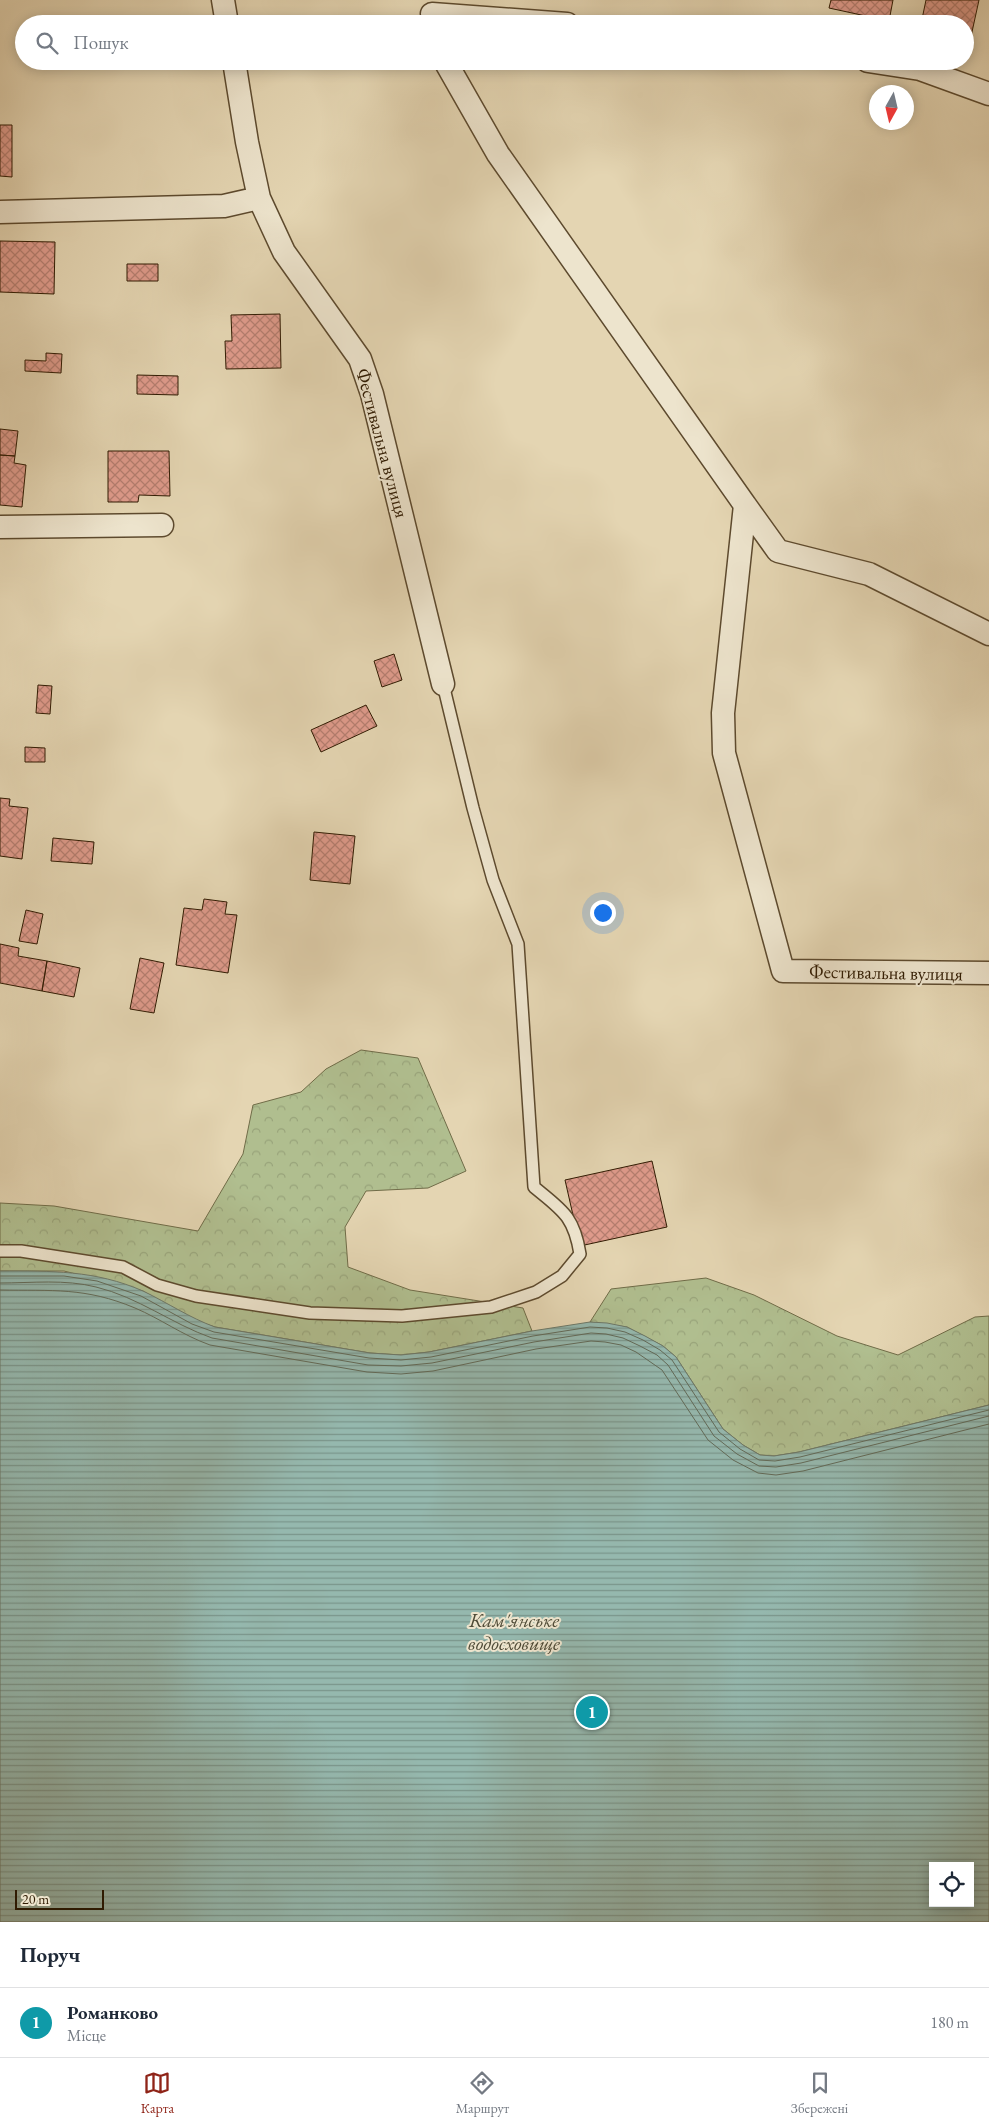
<!DOCTYPE html>
<html lang="uk">
<meta charset="utf-8">
<style>
body{margin:0;font-family:"EB Garamond",serif;background:#f2f2f3;color:#1f2937}
.controls{position:absolute;right:15px;bottom:15px;display:grid;overflow:hidden;border-radius:0px;box-shadow:0 2px 12px #0003}
.controls button{width:45px;height:45px;display:grid;place-items:center;padding:0;border:0;border-bottom:1px solid #e0e1e3;background:#fff;color:#1f2937;font:25px sans-serif}
.compass{position:absolute;left:869px;top:85px;width:45px;height:45px;border-radius:50%;background:#fff;box-shadow:0 2px 12px #0003;rotate:188deg}
.scale{position:absolute;left:15px;bottom:12px;width:89px;box-sizing:border-box;padding-left:5px;border:2px solid #301b02;border-top:0;font-size:14px;line-height:18px;white-space:nowrap;color:#301b02;-webkit-text-stroke:4px #ede4cd;paint-order:stroke}
.you{position:absolute;left:602px;top:912px;width:18px;height:18px;margin:-12px;border:4px solid #fff;border-radius:50%;background:#1a73e8;box-shadow:0 0 0 8px #1a73e833}
.badge{display:grid;place-items:center;width:32px;height:32px;border-radius:50%;background:#8f2418;color:#fff;font-size:16px;font-weight:700}
.pin{position:absolute;translate:-50% -50%;border:2px solid #fff;box-shadow:0 1px 5px #0006}
.list{margin:0;padding:0;list-style:none}
h2{display:flex;justify-content:space-between;align-items:center;height:65px;margin:0;padding:0 20px;font-size:21px}
h2 small{font-size:16px;font-weight:400;color:#747a83}
.list li{display:grid;grid-template-columns:32px 1fr auto;gap:15px;align-items:center;box-sizing:border-box;height:70px;padding:0 20px;border-top:1px solid #e0e1e3}
.list b{display:block;font-size:19px;white-space:nowrap}
.list p{margin:0;font-size:16px;white-space:nowrap;color:#747a83}
.list em{font-size:16px;font-style:normal;color:#747a83}
.icon{flex:none;width:28px;height:28px;fill:none;stroke:currentColor;stroke-width:2;stroke-linecap:round;stroke-linejoin:round}
.map{position:relative;flex:none;width:989px;height:1922px;overflow:hidden}
.search{position:absolute;background:#fff;box-shadow:0 2px 12px #0003;left:15px;right:15px;top:15px;height:55px;display:flex;align-items:center;gap:12px;box-sizing:border-box;padding:0 18px;border-radius:28px;color:#747a83;font-size:19px}
.sheet{height:135px;background:#fff}
nav{display:flex;justify-content:space-around;align-items:center;box-sizing:border-box;height:70px;border-top:1px solid #e0e1e3;background:#fff;font-size:14px;color:#747a83}
nav a{display:grid;justify-items:center;gap:2px}
nav .on{color:#8f2418}
.map>svg:first-child{display:block}
.forest{fill:url(#forest-crowns);stroke:#706c48}
.water{fill:url(#water-rules);stroke:#6d7969;fill-rule:evenodd}
.lines{fill:none;stroke-linecap:round;stroke-linejoin:round}
.shore{stroke:#626a58;stroke-width:1}
.building{fill:url(#building-cross-hatch);stroke:#301b02}
.lane-casing{stroke:#5d4a2e;stroke-width:14}
.street-casing{stroke:#5d4a2e;stroke-width:25}
.lane{stroke:#ede4cd;stroke-width:11}
.street{stroke:#ede4cd;stroke-width:22}
.labels{text-anchor:middle;stroke-width:4;stroke-linejoin:round;paint-order:stroke}
.street-label{font-size:19px;fill:#301b02;stroke:#ede4cd}
.water-label{font-size:20px;font-style:italic;fill:#4e4a36;stroke:#ede4cd}
</style>
<div class="map">
<svg width="989" height="1922" viewBox="0 0 989 1922">
<defs>
<pattern id="forest-crowns" width="20" height="18" patternUnits="userSpaceOnUse" patternTransform="scale(1.25)"><rect width="20" height="18" fill="#b0be8f"/><path d="M2 6a3 3 0 1 1 6 0M12 15a3 3 0 1 1 6 0" fill="none" stroke="#98a37a"/></pattern>
<pattern id="water-rules" width="6" height="5" patternUnits="userSpaceOnUse" patternTransform="scale(1.25)"><rect width="6" height="5" fill="#95b8ae"/><path d="M0 2.5h6" fill="none" stroke="#7a958b"/></pattern>
<pattern id="building-cross-hatch" width="8" height="8" patternUnits="userSpaceOnUse" patternTransform="scale(1.25)"><rect width="8" height="8" fill="#df9b8c"/><path d="M0 0l8 8M0 8l8-8" fill="none" stroke="#b57e70"/></pattern>
</defs>
<rect width="100%" height="100%" fill="#e4d5b2"/>
<filter id="stains"><feTurbulence type="fractalNoise" baseFrequency=".004" numOctaves="4"/><feColorMatrix values="0 0 0 0 .2 0 0 0 0 .09 0 0 0 0 .02 0 0 0 .5 -.17"/></filter>
<radialGradient id="worn" r=".72"><stop offset=".6" stop-color="#630" stop-opacity="0"/><stop offset="1" stop-color="#630" stop-opacity=".3"/></radialGradient>
<!-- forest -->
<path class="forest" d="M361,1050L418,1058L466,1171L428,1188L366,1191L345,1227L348,1267L410,1290L523,1308L532,1331L429,1352L401,1355L370,1353L215,1327L194,1320L143,1291L64,1271H0V1203L54,1206L198,1231L243,1154L253,1105L301,1092L326,1069Z
M706,1278L754,1295L837,1336L898,1355L975,1317L989,1316V1405L799,1452L774,1456L760,1455L743,1445L723,1429L676,1357L663,1346L627,1327L590,1322L611,1289Z"/>
<!-- water -->
<path class="water" d="M0,1271C51,1271 95,1270 143,1291C168,1303 190,1318 215,1327L370,1353L401,1355L429,1352L532,1331L590,1322L607,1323L627,1327L645,1336L663,1346L676,1357L723,1429L743,1445L760,1455L774,1456L799,1452L989,1405V1922H0ZM933,1866H970V1903H933Z"/>
<g class="lines">
<!-- shore -->
<path class="shore" d="M0,1276H64L97,1281L141,1296L192,1324L214,1332L369,1358L401,1360L431,1357L533,1336L590,1327L607,1328L625,1332L643,1340L660,1350L672,1360L719,1432L740,1449L759,1460L775,1461L800,1457L989,1410
M0,1283C32,1283 65,1279 96,1287C138,1297 172,1324 212,1338L368,1365L401,1366L432,1363L534,1342L591,1333L606,1334L623,1338L640,1346L657,1355L668,1365L714,1436L737,1454L759,1466L776,1467L801,1463L989,1416
M0,1290C52,1291 85,1287 135,1308C161,1319 182,1335 210,1345L367,1372L401,1374L433,1371L536,1349L591,1341L605,1342L621,1345L636,1352L662,1370L708,1440L733,1460L758,1473L776,1475L803,1471L989,1424"/>
</g>
<!-- building -->
<path class="building" d="M831,0H893L889,21L829,8Z
M926,0H979L970,41L965,40V24H921Z
M0,125H12V177L0,176Z
M0,241L55,242L54,294L0,292Z
M127,264H158V281H127Z
M280,314L281,368L226,369L225,341H232L231,315Z
M46,353L62,354L61,373L25,371V360L46,361Z
M137,375L178,376V395L137,394Z
M0,429L18,431L15,456L0,455Z
M108,451H169L170,496L139,495L138,502H108Z
M0,455L15,456L14,463L26,465L22,507L0,505Z
M394,654L402,680L382,687L374,661Z
M38,685L52,686L50,714L36,713Z
M366,705L377,726L321,752L311,730Z
M25,747L45,748V762H25Z
M0,798L10,799L9,806L28,808L22,859L0,856Z
M314,832L355,836L350,884L310,880Z
M53,838L94,842L92,864L51,861Z
M204,899L227,902L225,914L237,915L228,973L176,965L184,908L202,910Z
M26,910L43,914L37,944L19,941Z
M0,944L19,948L18,956L47,961L42,991L0,983Z
M140,958L164,963L154,1013L130,1009Z
M47,961L80,968L74,997L42,991Z
M652,1161L667,1227L580,1246L565,1180Z"/>
<g class="lines">
<defs>
<path id="lane" d="M0,1251H21L123,1267L157,1285L196,1296L310,1313L402,1316L491,1307L536,1292L562,1276L580,1254C574,1216 562,1210 534,1187L518,944L493,880L473,808L443,684"/>
<path id="street" d="M223,0L227,24
M432,14L567,24
M234,61L247,142L259,198L284,252L360,359L372,394L443,684
M445,61L498,154L745,505L723,713L724,753L783,971L989,973
M868,61L920,69L989,94
M0,212L224,206L259,198
M745,505L778,551L869,574L989,634
M0,527L162,525"/>
</defs>
<!-- lane casing -->
<use href="#lane" class="lane-casing"/>
<!-- street casing -->
<use href="#street" class="street-casing"/>
<!-- lane -->
<use href="#lane" class="lane"/>
<!-- street -->
<use href="#street" class="street"/>
</g>
<g class="labels">
<!-- street labels -->
<g class="street-label">
<text transform="translate(383 443) rotate(75)" y="7">Фестивальна вулиця</text>
<text transform="translate(886 972) rotate(1)" y="7">Фестивальна вулиця</text>
</g>
<!-- water labels -->
<g class="water-label">
<text x="514" y="1627">Кам'янське<tspan x="514" dy="23">водосховище</tspan></text>
</g>
</g>
<rect width="100%" height="100%" filter="url(#stains)"/>
<rect width="100%" height="100%" fill="url(#worn)"/>
</svg>
<div class="controls">
<button><svg class="icon" aria-label="locate" viewBox="0 0 24 24"><circle cx="12" cy="12" r="6"/><path d="M12 2v4M12 18v4M2 12h4M18 12h4"/></svg></button>
</div>
<svg class="compass" viewBox="-18 -18 36 36"><path d="M0-13l5 13h-10z" fill="#e53935"/><path d="M0 13l5-13h-10z" fill="#747a83"/></svg>
<div class="scale">20 m</div>
<div class="you"></div>
<div class="pin badge" style="left:592px;top:1712px;background:#0f9aa8">1</div>
<div class="search"><svg class="icon" aria-label="search" viewBox="0 0 24 24"><circle cx="10" cy="10" r="6"/><path d="M15 15l6 6"/></svg>Пошук</div>
</div>
<section class="sheet">
<h2>Поруч<small></small></h2>
<ul class="list">
<li><span class="badge" style="background:#0f9aa8">1</span><div><b>Романково</b><p>Місце</p></div><em>180 m</em></li>
</ul>
</section>
<nav>
<a class="on"><svg class="icon" aria-label="map" viewBox="0 0 24 24"><path d="M3 6l6-2 6 2 6-2v14l-6 2-6-2-6 2zM9 4v14M15 6v14"/></svg>Карта</a>
<a><svg class="icon" aria-label="directions" viewBox="0 0 24 24"><path d="M12 3l9 9-9 9-9-9zM9 14v-3h6M13 9l2 2-2 2"/></svg>Маршрут</a>
<a><svg class="icon" aria-label="saved" viewBox="0 0 24 24"><path d="M7 4h10v16l-5-4-5 4z"/></svg>Збережені</a>
</nav>
